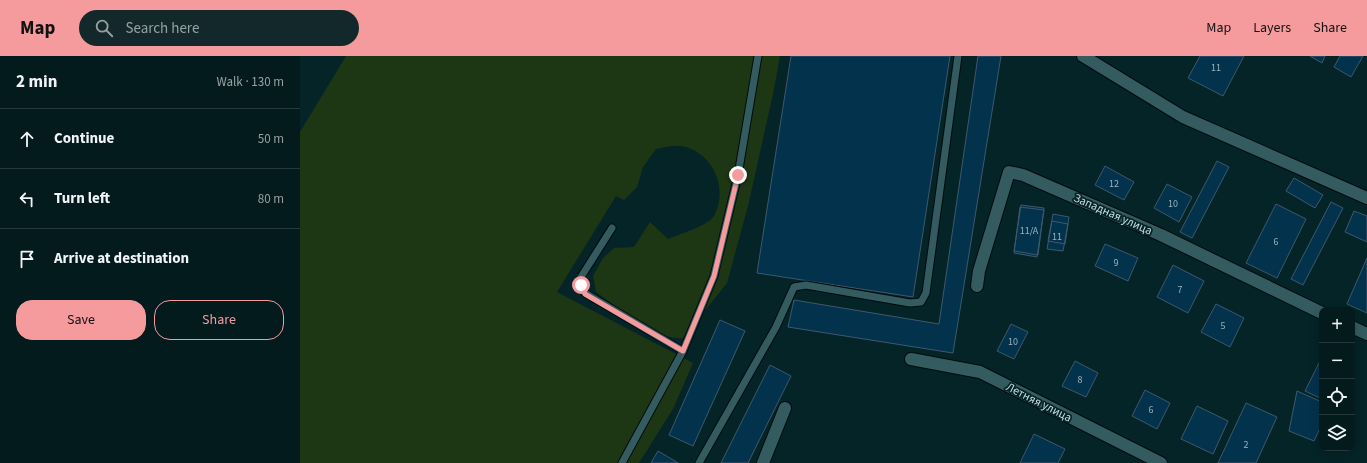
<!DOCTYPE html>
<meta charset="utf-8">
<style>
body{margin:0;font-family:"Source Sans 3",sans-serif;background:#12282b;color:#f1f3f6}
.controls{position:absolute;right:12px;bottom:12px;display:grid;overflow:hidden;border-radius:8px;box-shadow:0 2px 10px #0003}
.controls button{width:36px;height:36px;display:grid;place-items:center;padding:0;border:0;border-bottom:1px solid #25393c;background:#041b1e;color:#f1f3f6;font:20px sans-serif}
.stop{position:absolute;width:12px;height:12px;margin:-9px;border:3px solid #f59b9d;border-radius:50%;background:#fff}
.stop.end{background:#f59b9d;border-color:#fff;box-shadow:0 1px 4px #0008}
.list{margin:0;padding:0;list-style:none}
h2{display:flex;justify-content:space-between;align-items:center;height:52px;margin:0;padding:0 16px;font-size:17px}
h2 small{font-size:13px;font-weight:400;color:#97a1a4}
.list li{display:grid;grid-template-columns:26px 1fr auto;gap:12px;align-items:center;box-sizing:border-box;height:60px;padding:0 16px;border-top:1px solid #25393c}
.list b{display:block;font-size:15px;white-space:nowrap}
.list em{font-size:13px;font-style:normal;color:#97a1a4}
.actions{display:flex;gap:8px;padding:12px 16px}
.actions a{flex:1;padding:9px 0;border:1px solid #f59b9d;border-radius:16px;text-align:center;font-size:14px;color:#f59b9d}
.actions .main{background:#f59b9d;color:#111}
.icon{flex:none;width:22px;height:22px;fill:none;stroke:currentColor;stroke-width:2;stroke-linecap:round;stroke-linejoin:round}
.map{position:relative;flex:none;width:1067px;height:407px;overflow:hidden}
header{display:flex;align-items:center;gap:24px;box-sizing:border-box;height:56px;padding:0 20px;background:#f59b9d;color:#111}
header strong{font-size:19px}
nav{display:flex;gap:22px;margin-inline-start:auto;font-size:14px}
.search{width:280px;height:36px;background:#12282b;display:flex;align-items:center;gap:10px;box-sizing:border-box;padding:0 14px;border-radius:22px;color:#97a1a4;font-size:15px}
main{display:flex}
aside{flex:1;background:#041b1e}
.map>svg:first-child{display:block}
.green{fill:#1d3714}
.building{fill:#03324d;stroke:#3e586c}
.lines{fill:none;stroke-linecap:round;stroke-linejoin:round}
.service-casing{stroke:#000c0f;stroke-width:9}
.minor-casing{stroke:#000c0f;stroke-width:14}
.service{stroke:#345b60;stroke-width:7}
.minor{stroke:#345b60;stroke-width:12}
.route{stroke:#f59b9d;stroke-width:5}
.labels{text-anchor:middle;stroke-width:3.5;stroke-linejoin:round;paint-order:stroke}
.number-label{font-size:10px;fill:#98b3bc}
.street-label{font-size:12px;fill:#c9dee1;stroke:#052428}
</style>
<header>
<strong>Map</strong>
<div class="search"><svg class="icon" aria-label="search" viewBox="0 0 24 24"><circle cx="10" cy="10" r="6"/><path d="M15 15l6 6"/></svg>Search here</div>
<nav><a>Map</a><a>Layers</a><a>Share</a></nav>
</header>
<main>
<aside>
<h2>2 min<small>Walk · 130 m</small></h2>
<ul class="list">
<li><svg class="icon" aria-label="ahead" viewBox="0 0 24 24"><path d="M12 20V5M6 11l6-6 6 6"/></svg><div><b>Continue</b></div><em>50 m</em></li>
<li><svg class="icon" aria-label="left" viewBox="0 0 24 24"><path d="M17 20v-9H6M10 6l-5 5 5 5"/></svg><div><b>Turn left</b></div><em>80 m</em></li>
<li><svg class="icon" aria-label="arrive" viewBox="0 0 24 24"><path d="M6 21V4h12l-3 4 3 4H6"/></svg><div><b>Arrive at destination</b></div></li>
</ul>
<div class="actions"><a class="main">Save</a><a>Share</a></div>
</aside>
<div class="map">
<svg width="1067" height="407" viewBox="0 0 1067 407">
<rect width="100%" height="100%" fill="#052428"/>
<!-- green -->
<path class="green" d="M46,0H480L473,38L448,150L427,227L383,282C355,285 319,252 296,236L293,220L303,202L314,192L334,191L350,166L368,183C379,178 408,170 414,160C428,134 415,100 386,91C376,88 366,91 356,93L343,111L337,131L324,144L316,140L257,236L393,307L373,353L339,407H0V76Z"/>
<!-- building -->
<path class="building" d="M491,0H650L613,241L457,217Z
M678,0H701L653,297L488,271L494,244L639,268Z
M900,0H944L923,40L888,22Z
M1010,0H1025L1022,7Z
M1040,0H1063L1051,21L1034,11Z
M917,105L929,111L892,182L880,176Z
M805,110L834,126L824,144L795,129Z
M994,122L1023,139L1015,152L986,135Z
M867,128L892,141L879,166L854,152Z
M1031,146L1043,152L1003,229L991,223Z
M976,148L1006,163L977,222L946,207Z
M721,149L744,152L738,199L714,195Z
M720,151L744,154L737,201L714,197Z
M1054,155L1067,160V186L1045,176Z
M753,158L769,161L765,188L748,185Z
M752,165L768,168L763,195L747,193Z
M805,188L838,202L828,225L795,210Z
M1067,202V257L1047,248Z
M873,209L904,225L888,257L857,241Z
M916,248L944,262L930,291L901,276Z
M420,264L445,275L393,390L369,379Z
M711,268L728,276L714,303L697,295Z
M1022,301V343L1005,335Z
M775,305L798,317L786,341L762,330Z
M470,309L491,320L448,407H421Z
M845,334L870,347L857,373L832,360Z
M997,335L1022,346V368L1014,385L989,375Z
M946,347L977,361L956,407H918Z
M897,350L928,365L913,398L881,383Z
M734,378L765,393L758,407H720Z
M358,395L378,407H351Z"/>
<g class="lines">
<defs>
<path id="service" d="M312,172L281,221V229L285,237L383,295
M322,407L383,295L414,220L438,119L458,0
M399,407L476,271L494,231L506,229L610,247L621,246L626,237L658,0"/>
<path id="minor" d="M783,0L883,61L1067,142
M677,230L679,215L709,116L723,119L861,179L1022,257
M1052,271L1067,278
M611,303L680,316L861,407
M463,407L485,352"/>
</defs>
<!-- service casing -->
<use href="#service" class="service-casing"/>
<!-- minor casing -->
<use href="#minor" class="minor-casing"/>
<!-- service -->
<use href="#service" class="service"/>
<!-- minor -->
<use href="#minor" class="minor"/>
</g>
<g class="lines">
<!-- route -->
<path class="route" d="M281,229L285,238L383,295L414,220L438,119"/>
</g>
<g class="labels">
<!-- number labels -->
<g class="number-label">
<text x="916" y="15">11</text>
<text x="814" y="131">12</text>
<text x="873" y="151">10</text>
<text x="729" y="178">11/А</text>
<text x="757" y="184">11</text>
<text x="976" y="189">6</text>
<text x="816" y="210">9</text>
<text x="880" y="237">7</text>
<text x="923" y="273">5</text>
<text x="713" y="289">10</text>
<text x="780" y="327">8</text>
<text x="851" y="357">6</text>
<text x="946" y="392">2</text>
</g>
<!-- street labels -->
<g class="street-label">
<text transform="translate(813 158) rotate(24)" y="4">Западная улица</text>
<text transform="translate(739 346) rotate(27)" y="4">Летняя улица</text>
</g>
</g>
</svg>
<div class="controls">
<button>+</button>
<button>−</button>
<button><svg class="icon" aria-label="locate" viewBox="0 0 24 24"><circle cx="12" cy="12" r="6"/><path d="M12 2v4M12 18v4M2 12h4M18 12h4"/></svg></button>
<button><svg class="icon" aria-label="layers" viewBox="0 0 24 24"><path d="M12 4l9 5-9 5-9-5zM3 14l9 5 9-5"/></svg></button>
</div>
<div class="stop" style="left:281px;top:229px"></div>
<div class="stop end" style="left:438px;top:119px"></div>
</div>
</main>
